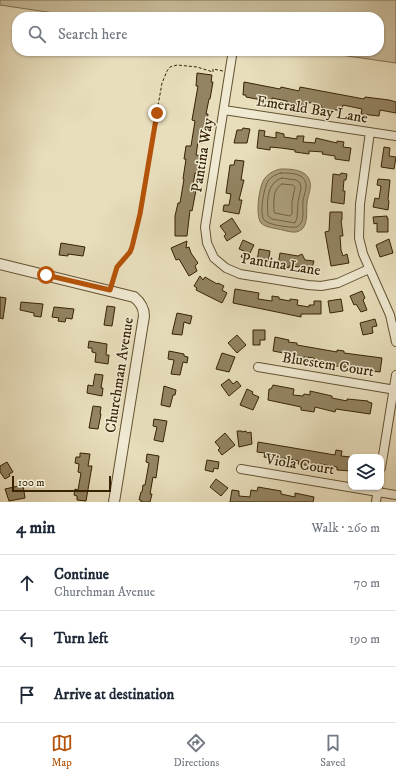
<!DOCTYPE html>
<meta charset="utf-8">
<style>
body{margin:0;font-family:"IM FELL DW Pica",serif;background:#f2f2f3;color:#1f2937}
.controls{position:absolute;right:12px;bottom:12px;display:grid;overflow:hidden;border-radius:8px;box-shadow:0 1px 3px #0004}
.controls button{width:36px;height:36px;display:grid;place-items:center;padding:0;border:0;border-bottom:1px solid #e0e1e3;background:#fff;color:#1f2937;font:20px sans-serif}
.scale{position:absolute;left:12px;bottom:10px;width:99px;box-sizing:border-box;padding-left:4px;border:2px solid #372303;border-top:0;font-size:11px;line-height:14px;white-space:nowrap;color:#372303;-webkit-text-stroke:3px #f0ead3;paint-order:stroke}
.stop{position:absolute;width:12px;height:12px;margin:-9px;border:3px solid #b45309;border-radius:50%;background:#fff}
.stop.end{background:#b45309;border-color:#fff;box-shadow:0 1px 4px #0008}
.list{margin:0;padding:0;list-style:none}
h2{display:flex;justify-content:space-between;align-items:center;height:52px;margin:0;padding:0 16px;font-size:17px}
h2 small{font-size:13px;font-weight:400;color:#747a83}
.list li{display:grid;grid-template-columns:26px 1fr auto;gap:12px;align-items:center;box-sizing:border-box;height:56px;padding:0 16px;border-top:1px solid #e0e1e3}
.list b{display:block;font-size:15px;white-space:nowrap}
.list p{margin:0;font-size:13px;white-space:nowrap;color:#747a83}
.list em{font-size:13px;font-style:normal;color:#747a83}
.icon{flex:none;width:22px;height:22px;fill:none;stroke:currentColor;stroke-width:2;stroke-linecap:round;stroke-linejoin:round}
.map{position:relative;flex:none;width:396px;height:502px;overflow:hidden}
.search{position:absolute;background:#fff;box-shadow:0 1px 3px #0004;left:12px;right:12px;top:12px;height:44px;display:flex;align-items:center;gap:10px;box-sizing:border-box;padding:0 14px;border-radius:16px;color:#747a83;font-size:15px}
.sheet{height:220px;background:#fff}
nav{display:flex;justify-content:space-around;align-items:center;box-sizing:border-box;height:56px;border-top:1px solid #e0e1e3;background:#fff;font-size:11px;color:#747a83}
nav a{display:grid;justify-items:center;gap:2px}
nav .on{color:#b45309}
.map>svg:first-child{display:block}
.green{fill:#cabe9d;stroke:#807050}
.water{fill:#ac9e7d;stroke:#7d6d4c}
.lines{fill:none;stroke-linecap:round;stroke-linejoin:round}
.shore{stroke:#726040;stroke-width:1}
.building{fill:#938463;stroke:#372303}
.minor-casing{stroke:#635231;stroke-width:10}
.tertiary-casing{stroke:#635231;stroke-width:12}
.path{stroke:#372303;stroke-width:1;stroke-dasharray:3 2;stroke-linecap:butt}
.minor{stroke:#f0ead3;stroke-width:8}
.tertiary{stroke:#f0ead3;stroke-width:10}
.route{stroke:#b45309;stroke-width:5}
.labels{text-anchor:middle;stroke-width:3;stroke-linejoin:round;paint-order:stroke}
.street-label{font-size:15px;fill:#372303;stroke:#f0ead3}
</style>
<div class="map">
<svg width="396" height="502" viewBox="0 0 396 502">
<rect width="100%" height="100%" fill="#e8debc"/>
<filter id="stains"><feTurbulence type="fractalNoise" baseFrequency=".005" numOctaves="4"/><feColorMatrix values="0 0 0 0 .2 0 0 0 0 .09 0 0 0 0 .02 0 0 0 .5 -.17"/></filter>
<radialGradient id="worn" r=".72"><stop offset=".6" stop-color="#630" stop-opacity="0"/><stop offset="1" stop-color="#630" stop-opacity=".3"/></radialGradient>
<!-- green -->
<path class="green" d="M0,0H396V63L313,51H379V17H81L0,5Z"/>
<!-- water -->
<path class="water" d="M281,169C288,169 298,169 305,174C315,183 308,193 307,203C306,211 309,227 299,231C294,234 284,230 278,229C273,228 265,227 261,223C255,215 259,185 265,178C269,173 275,170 281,169Z"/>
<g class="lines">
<!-- shore -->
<path class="shore" d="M281,173C288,173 297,173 302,177C310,184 304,193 303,201C302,210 306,221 297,227C291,228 268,225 264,220C259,214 264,187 268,181C271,177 276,174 281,173Z
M282,178L296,180L300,183L301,188L298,202L297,218L295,223L272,219L268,216C267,202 266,183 282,178Z
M282,184L293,185L295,187L292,202V214L290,216L275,213L274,212C274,202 272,189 282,184Z"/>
</g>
<!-- building -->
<path class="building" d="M197,73L212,75L211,82H213L210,99H209L206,114H208L204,139L202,143L198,142L196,155L202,156L198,174L195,173L193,185H197L192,211L190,210L187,236H175V216L178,203H180L184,179H183L186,159H184L186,146H191L195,121L192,120L198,86H196Z
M244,82L280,89L281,87L299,91L300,87L364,99L365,97L389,100L396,102V113L380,110L379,116L361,114L362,109L343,105L342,110H332L324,109L325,108L321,107V105L317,104L305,102L304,106L287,103V101L272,98V102L246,97V95H243Z
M243,128L250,129L247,143H234L237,130H242Z
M259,130L265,131L264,136L276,138V132L284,134V137L297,139V136H304L303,142L315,143L316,138L337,143V141L344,142L343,147L351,148L349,161L335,159V156L322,154L323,152L309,151V154L295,152V150L281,148L270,147V150L257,148Z
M384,147L390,148L389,156L396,157L394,169L381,167Z
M235,160L244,161L241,180H244L239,200H242L239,214L223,211L224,205H229L231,194L226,193L230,165H234Z
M341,173L347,174L346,180H344L343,191H345L344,204L331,202L333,174L340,175Z
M378,179L390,180L388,200L389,201L388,210L373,207L375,198L379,199L381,186L377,185Z
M330,212H342V220H341L343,236H340L341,250L343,256L347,254L349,263L331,266L325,232L329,231Z
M387,216V218H388V232H377V223L374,224L373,217Z
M232,218L241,232L227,241L224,236L226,234L220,226Z
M389,239L393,253L380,257L376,245Z
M243,240L254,245L247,259L241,257L244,251L239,249Z
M187,241L186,248L189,247L191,253L198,263L195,266L197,271L189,276L179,259L176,260L171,248Z
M61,243L85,247L83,256L68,254V256L59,255Z
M259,249L270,251L268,263L257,261Z
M280,253L298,256L302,254L305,260L314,261L312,268L289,266V268L278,265Z
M200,276L203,280L205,277L217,284L218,283L224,286L222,290L227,293L222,303L196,290L197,288L194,286Z
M235,289L259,293L258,299L272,301V296L279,297V299L290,301V299L298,300L297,305L309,307V305H314V301H321V314H301V317L233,303Z
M362,291L365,298L363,300L367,310L361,312L356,304L354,305L350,296Z
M0,297L6,298L3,319L0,318Z
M341,299L343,311L330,313L328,301Z
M21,302L43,304L41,317L34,316V313L20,310Z
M107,306L115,307L112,326L104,325Z
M54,307L74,309L72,319L66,318L65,322L58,321L59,318L52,317Z
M177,313L192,316L190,324L184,322L182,335L172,334Z
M375,319L377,326L372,327L373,333L363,335L360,323Z
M253,330H265V340H260V345H253Z
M237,335L246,345L237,353L228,343Z
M275,337L289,340L288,342L297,343V345L337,352V350L344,351V353L382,358L380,372L329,365L314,361V358L304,357L303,360L288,357L289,354L273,351Z
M89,341L107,344L106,355H109L108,364L95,362L96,353L92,352V348H88Z
M169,351L184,354V356L188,357L187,363L183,362L180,375L171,374L174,360L168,359Z
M222,353L235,357L229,372L216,369Z
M95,374L103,375L101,388H103L102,396L87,393L88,385L93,386Z
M229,379L233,384L237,381L241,386L229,396L221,385Z
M273,385L294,389L293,395L303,396L304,394L310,395V391L332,396V398L347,401V399L368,401V402L372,403L370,414L336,409L335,412L315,407L314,412L301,410V407L268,400L269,389H271Z
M164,386L176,390L175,395H173L170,407L161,405Z
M247,389L253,392L252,394L259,397L253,410L240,405Z
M93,406L101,407L100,414H101L98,429L89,428Z
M154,419L167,421L163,442L154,440L157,427L153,426Z
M237,431H242V432L246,431L247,433L251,432L252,444L239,447Z
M225,433L235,445L222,455L218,450L220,448L215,442Z
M258,442L335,455L336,450L342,451L341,456L351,457V471L337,470V467L320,464L319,467L298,464L299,461L282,458V461L264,457L265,453L257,452Z
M80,453L90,454L88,466H92L86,501L77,500V496L74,495L75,489L78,490L81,473L78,472L79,464L75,463L76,457H80Z
M147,454L159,456L156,478L153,477L150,494H152L150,502H141V500H139L141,492H142L143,485H145L149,463L146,462Z
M207,460L219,462L218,469L214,468L213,472L205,470Z
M7,462L13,472L9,474L10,476L5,479L0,472V466Z
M216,479L228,488L221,496L210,487Z
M23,485L25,498L9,501L5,489Z
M258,487L281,491V494L295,497V493L314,497L313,502H230L232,490L239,491V496L250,497L251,490L257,491Z"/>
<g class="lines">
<defs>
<path id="minor" d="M232,56L205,227L207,243L214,258L226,268L240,274L308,285L321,286L338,283L369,269
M224,110L396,136
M370,132L360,204L359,238L363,254L390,315L396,342
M258,367L396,390
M381,468L396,375
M241,469L396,495
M376,502L378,488"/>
<path id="tertiary" d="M0,264L134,297C140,302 144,307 144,316L114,502"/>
</defs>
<!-- minor casing -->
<use href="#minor" class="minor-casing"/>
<!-- tertiary casing -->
<use href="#tertiary" class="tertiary-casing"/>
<!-- path -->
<path class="path" d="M112,282L117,267L130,252L132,247L145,183L149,157L162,83L167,71L170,67L177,65L197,67L213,72V69L223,71"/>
<!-- minor -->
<use href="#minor" class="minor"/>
<!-- tertiary -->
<use href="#tertiary" class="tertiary"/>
</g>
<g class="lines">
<!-- route -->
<path class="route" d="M46,275L110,290L117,267L130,252L132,247L140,214L157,113"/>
</g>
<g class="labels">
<!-- street labels -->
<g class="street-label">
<text transform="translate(312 109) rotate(9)" y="5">Emerald Bay Lane</text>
<text transform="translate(202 155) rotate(-81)" y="5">Pantina Way</text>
<text transform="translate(281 264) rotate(9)" y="5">Pantina Lane</text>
<text transform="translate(328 364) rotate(9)" y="5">Bluestem Court</text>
<text transform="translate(119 375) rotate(-81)" y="5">Churchman Avenue</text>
<text transform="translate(300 464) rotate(9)" y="5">Viola Court</text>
</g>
</g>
<rect width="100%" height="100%" filter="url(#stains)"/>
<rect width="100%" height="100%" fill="url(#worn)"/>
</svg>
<div class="controls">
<button><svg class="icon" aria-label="layers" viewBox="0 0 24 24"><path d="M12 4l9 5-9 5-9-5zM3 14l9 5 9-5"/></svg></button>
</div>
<div class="scale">100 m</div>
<div class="stop" style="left:46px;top:275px"></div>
<div class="stop end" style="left:157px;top:113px"></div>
<div class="search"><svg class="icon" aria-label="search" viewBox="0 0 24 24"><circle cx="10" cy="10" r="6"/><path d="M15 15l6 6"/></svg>Search here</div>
</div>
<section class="sheet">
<h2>4 min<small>Walk · 260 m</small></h2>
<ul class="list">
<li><svg class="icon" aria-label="ahead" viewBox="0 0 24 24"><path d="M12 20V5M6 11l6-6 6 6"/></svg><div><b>Continue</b><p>Churchman Avenue</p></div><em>70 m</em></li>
<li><svg class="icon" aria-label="left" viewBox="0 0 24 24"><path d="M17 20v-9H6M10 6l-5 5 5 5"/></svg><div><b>Turn left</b></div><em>190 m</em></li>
<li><svg class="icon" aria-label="arrive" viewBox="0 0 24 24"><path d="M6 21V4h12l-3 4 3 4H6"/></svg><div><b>Arrive at destination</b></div></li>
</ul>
</section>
<nav>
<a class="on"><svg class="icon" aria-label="map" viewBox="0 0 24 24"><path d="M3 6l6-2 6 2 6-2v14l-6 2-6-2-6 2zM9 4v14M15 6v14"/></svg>Map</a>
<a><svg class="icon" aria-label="directions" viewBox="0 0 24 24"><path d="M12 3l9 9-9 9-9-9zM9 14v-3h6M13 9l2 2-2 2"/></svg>Directions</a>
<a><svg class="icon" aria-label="saved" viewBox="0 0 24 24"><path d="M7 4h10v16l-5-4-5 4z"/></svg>Saved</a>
</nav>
